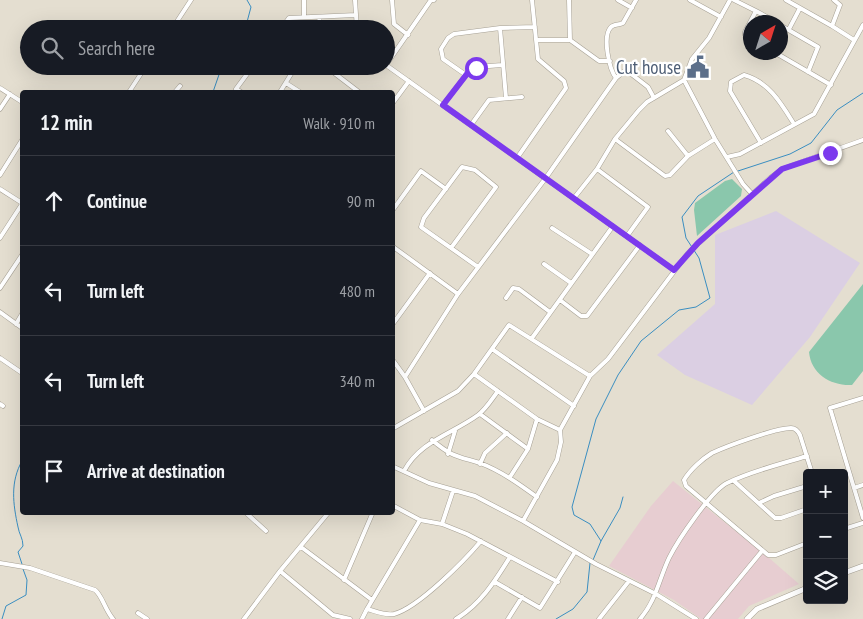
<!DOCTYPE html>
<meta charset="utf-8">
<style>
body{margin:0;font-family:"PT Sans Narrow",sans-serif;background:#242831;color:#f1f3f6}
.controls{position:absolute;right:15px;bottom:15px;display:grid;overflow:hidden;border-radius:5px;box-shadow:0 5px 20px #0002}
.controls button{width:45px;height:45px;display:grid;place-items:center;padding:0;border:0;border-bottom:1px solid #363941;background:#171b24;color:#f1f3f6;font:25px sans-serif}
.compass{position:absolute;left:743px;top:15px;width:45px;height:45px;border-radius:50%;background:#171b24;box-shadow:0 5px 20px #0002;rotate:39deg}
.stop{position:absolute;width:15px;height:15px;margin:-11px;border:4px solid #7c3aed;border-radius:50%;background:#fff}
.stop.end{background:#7c3aed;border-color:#fff;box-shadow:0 1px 5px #0008}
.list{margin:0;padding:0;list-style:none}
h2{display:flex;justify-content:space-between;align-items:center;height:65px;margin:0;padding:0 20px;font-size:21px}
h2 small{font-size:16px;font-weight:400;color:#9ea1a6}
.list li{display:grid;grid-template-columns:32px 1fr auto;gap:15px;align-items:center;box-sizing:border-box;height:90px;padding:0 20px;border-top:1px solid #363941}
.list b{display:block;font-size:19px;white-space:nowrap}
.list em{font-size:16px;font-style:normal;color:#9ea1a6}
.icon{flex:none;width:28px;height:28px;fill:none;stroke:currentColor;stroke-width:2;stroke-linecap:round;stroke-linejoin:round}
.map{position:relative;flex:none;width:863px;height:619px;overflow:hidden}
.search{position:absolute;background:#171b24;box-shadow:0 5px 20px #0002;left:20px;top:20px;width:375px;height:55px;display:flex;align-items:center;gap:12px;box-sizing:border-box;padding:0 18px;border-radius:28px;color:#9ea1a6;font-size:19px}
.panel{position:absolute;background:#171b24;box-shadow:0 5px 20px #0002;left:20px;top:90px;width:375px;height:425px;border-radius:5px}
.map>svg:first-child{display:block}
.industrial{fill:#e7cdd1}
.education{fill:#dbcfe3}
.green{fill:#8ac7ac}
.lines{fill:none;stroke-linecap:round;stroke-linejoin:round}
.stream{stroke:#3a8ec1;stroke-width:1}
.minor-casing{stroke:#a6a094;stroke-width:5}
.tertiary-casing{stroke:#a6a094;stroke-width:6}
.minor{stroke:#fff;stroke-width:4}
.tertiary{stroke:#fff;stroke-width:5}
.route{stroke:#7c3aed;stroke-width:6}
.labels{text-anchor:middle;stroke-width:4.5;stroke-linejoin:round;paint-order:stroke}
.service-label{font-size:19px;fill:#4e5e75;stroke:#fff;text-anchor:end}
</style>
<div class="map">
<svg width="863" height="619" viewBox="0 0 863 619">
<rect width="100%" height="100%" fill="#e4ded0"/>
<!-- industrial -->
<path class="industrial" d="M673,481L768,557L799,584L749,606L738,619H701L674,600L609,566L651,506Z"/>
<!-- education -->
<path class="education" d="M776,211L860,263L810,337L752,405L685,375L657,355L715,304V235Z"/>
<!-- green -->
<path class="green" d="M732,179L742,189L741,196L697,236L694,210L695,203L725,181Z
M863,284V371L852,385C831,386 811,374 809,352Z"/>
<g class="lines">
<!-- stream -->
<path class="stream" d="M236,29L247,22L251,7L247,0
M213,92L222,66
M738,171L790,154L811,143L837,110L863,93
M601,541L620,508L623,497
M593,560L601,541L590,524L574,515L572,507L596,419L618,375L641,341L679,310L696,307L710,298L699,258L686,238L682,217L698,196L734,172
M22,564L18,552L23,546C23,538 19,534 18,527C13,504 10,482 22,461
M2,619L6,606L26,595L27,580L23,569
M556,619L573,609L587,592L590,563"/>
<defs>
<path id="minor" d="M355,0L357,29
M392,0L394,24L408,35
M569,0L570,40
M618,0L632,8
M690,0L721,17
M734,0L756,11L745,32V35L750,39
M786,0L832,26
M834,0L840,5L832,26L854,40
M756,11L776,22
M304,17V0
M319,17L321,29
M780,25L818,47L808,72
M172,29L191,0
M281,29L289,18L356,15
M789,29L800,8
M536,40H570L599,61H610
M774,52L831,85
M386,65L674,270
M386,65L431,0H434
M325,66L359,92
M466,75L443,59L441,49L448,38L454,34L500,28
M616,78C609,69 602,36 611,27C614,24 619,25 623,23L636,0
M684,80L715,139L743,184L752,194
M684,80L692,59L709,38L730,0
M286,83L300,92
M0,88L22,102
M129,92L146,66
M175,92L180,86
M241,92L236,89L253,66
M280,92L296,66
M506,98L500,28L535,27
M392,104L409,81
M443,105L470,70L476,67L502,65
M0,109L10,94
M471,125L489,100L522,97
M668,131L688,156
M615,139L665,176L670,175L688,156L715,139
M761,143L730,91L731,82L744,75C769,82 781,103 794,124
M727,157L740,154L814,114L863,25
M517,158L566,88L564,81L538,59L532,0
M597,169L648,207L627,236
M0,175L22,140
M0,189L22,203
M574,198L597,169L615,139L639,110L647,102L684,80
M392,211L421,171L446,189
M552,228L592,254
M0,238L22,204
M392,246L458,294
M451,248L496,187L475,170L462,167L424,218L421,227L478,267
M544,264L571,283
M0,288L22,255
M506,298L513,288L519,289L550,312
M560,300L581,316H587L640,245
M0,312L22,328
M16,324L22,314
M392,325L430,273
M532,338L613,226
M492,349L574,406
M0,358L22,373
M392,359L405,377
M474,374L537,419L560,430
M590,376L608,359L688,253L770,178L782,169L863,140
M863,398L830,408L863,518
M0,404L3,406
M424,411L405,377L458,294L545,179L616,78L626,70L648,87L654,98
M480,414L528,449
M392,429L458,391L474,374L509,325L590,376L560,430L561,442L557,460L523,521
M432,440C452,457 457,456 480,463C501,471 519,484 537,497
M448,454L455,431
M480,464L485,453L507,433
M392,466L429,483L475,496L523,521L596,564L656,594L696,619
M404,471C420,441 452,434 478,415C486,409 492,399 498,391
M510,477L528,449L537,419
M734,481L775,518H781L807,509
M854,488L863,485
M759,503L774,496L807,486
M392,505L420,520L442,524L467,534L558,582
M245,512L266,531
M420,520L367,609C375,611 385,616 394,614C418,608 465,560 481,541
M442,524L453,491
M844,529L863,523
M807,543L776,555H768L686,486L684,480C690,470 702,459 712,453C727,446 776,428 791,428C796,428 798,431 800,435L812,473
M301,547L372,600
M0,563L30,568L95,590C102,595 105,610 113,619
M280,571L333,615L350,619
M344,580L373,512
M495,582L540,608L575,552
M138,613L147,619
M244,619L280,571L329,512
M362,619L367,609
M456,619C481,604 495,581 510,557
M508,619L522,597
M599,619L629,581
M640,619C656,601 659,579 669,558C678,540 711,491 727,483C751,471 781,464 807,456
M706,619L762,551"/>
<path id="tertiary" d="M844,573L863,566
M747,619L757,609L807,588"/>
</defs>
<!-- minor casing -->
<use href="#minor" class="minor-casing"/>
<!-- tertiary casing -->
<use href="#tertiary" class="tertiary-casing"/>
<!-- minor -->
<use href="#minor" class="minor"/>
<!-- tertiary -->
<use href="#tertiary" class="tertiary"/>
</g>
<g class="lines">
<!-- route -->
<path class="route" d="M476,68L470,70L443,105L674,270L698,243L782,169L830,153"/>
</g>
<!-- icons -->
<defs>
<symbol id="civic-bare" viewBox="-9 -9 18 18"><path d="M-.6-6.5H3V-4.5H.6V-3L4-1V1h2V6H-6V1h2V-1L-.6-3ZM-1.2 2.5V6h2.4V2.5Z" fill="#5c6f8a" stroke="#fff" stroke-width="2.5" paint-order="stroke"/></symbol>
</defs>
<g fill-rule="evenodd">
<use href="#civic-bare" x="682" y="51" width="32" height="32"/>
</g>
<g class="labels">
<!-- service labels -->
<g class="service-label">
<text x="681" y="74">Cut house</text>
</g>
</g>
</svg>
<div class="controls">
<button>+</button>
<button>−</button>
<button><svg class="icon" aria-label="layers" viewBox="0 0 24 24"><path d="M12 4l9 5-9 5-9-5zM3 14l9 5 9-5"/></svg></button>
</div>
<svg class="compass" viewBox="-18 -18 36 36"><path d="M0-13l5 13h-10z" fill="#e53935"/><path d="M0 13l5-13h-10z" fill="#9ea1a6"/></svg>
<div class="stop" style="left:476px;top:68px"></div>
<div class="stop end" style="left:830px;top:153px"></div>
<div class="search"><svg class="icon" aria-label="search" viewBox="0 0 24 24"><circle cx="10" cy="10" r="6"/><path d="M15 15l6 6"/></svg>Search here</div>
<section class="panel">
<h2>12 min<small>Walk · 910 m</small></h2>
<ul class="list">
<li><svg class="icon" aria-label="ahead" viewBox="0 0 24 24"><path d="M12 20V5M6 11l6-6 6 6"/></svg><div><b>Continue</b></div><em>90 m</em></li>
<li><svg class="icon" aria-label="left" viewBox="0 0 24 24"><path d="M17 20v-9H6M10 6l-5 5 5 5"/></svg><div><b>Turn left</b></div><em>480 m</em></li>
<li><svg class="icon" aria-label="left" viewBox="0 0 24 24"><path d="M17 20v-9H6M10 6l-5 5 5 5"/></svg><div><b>Turn left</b></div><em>340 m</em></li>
<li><svg class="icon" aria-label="arrive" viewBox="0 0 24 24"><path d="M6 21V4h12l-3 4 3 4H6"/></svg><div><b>Arrive at destination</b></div></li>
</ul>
</section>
</div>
